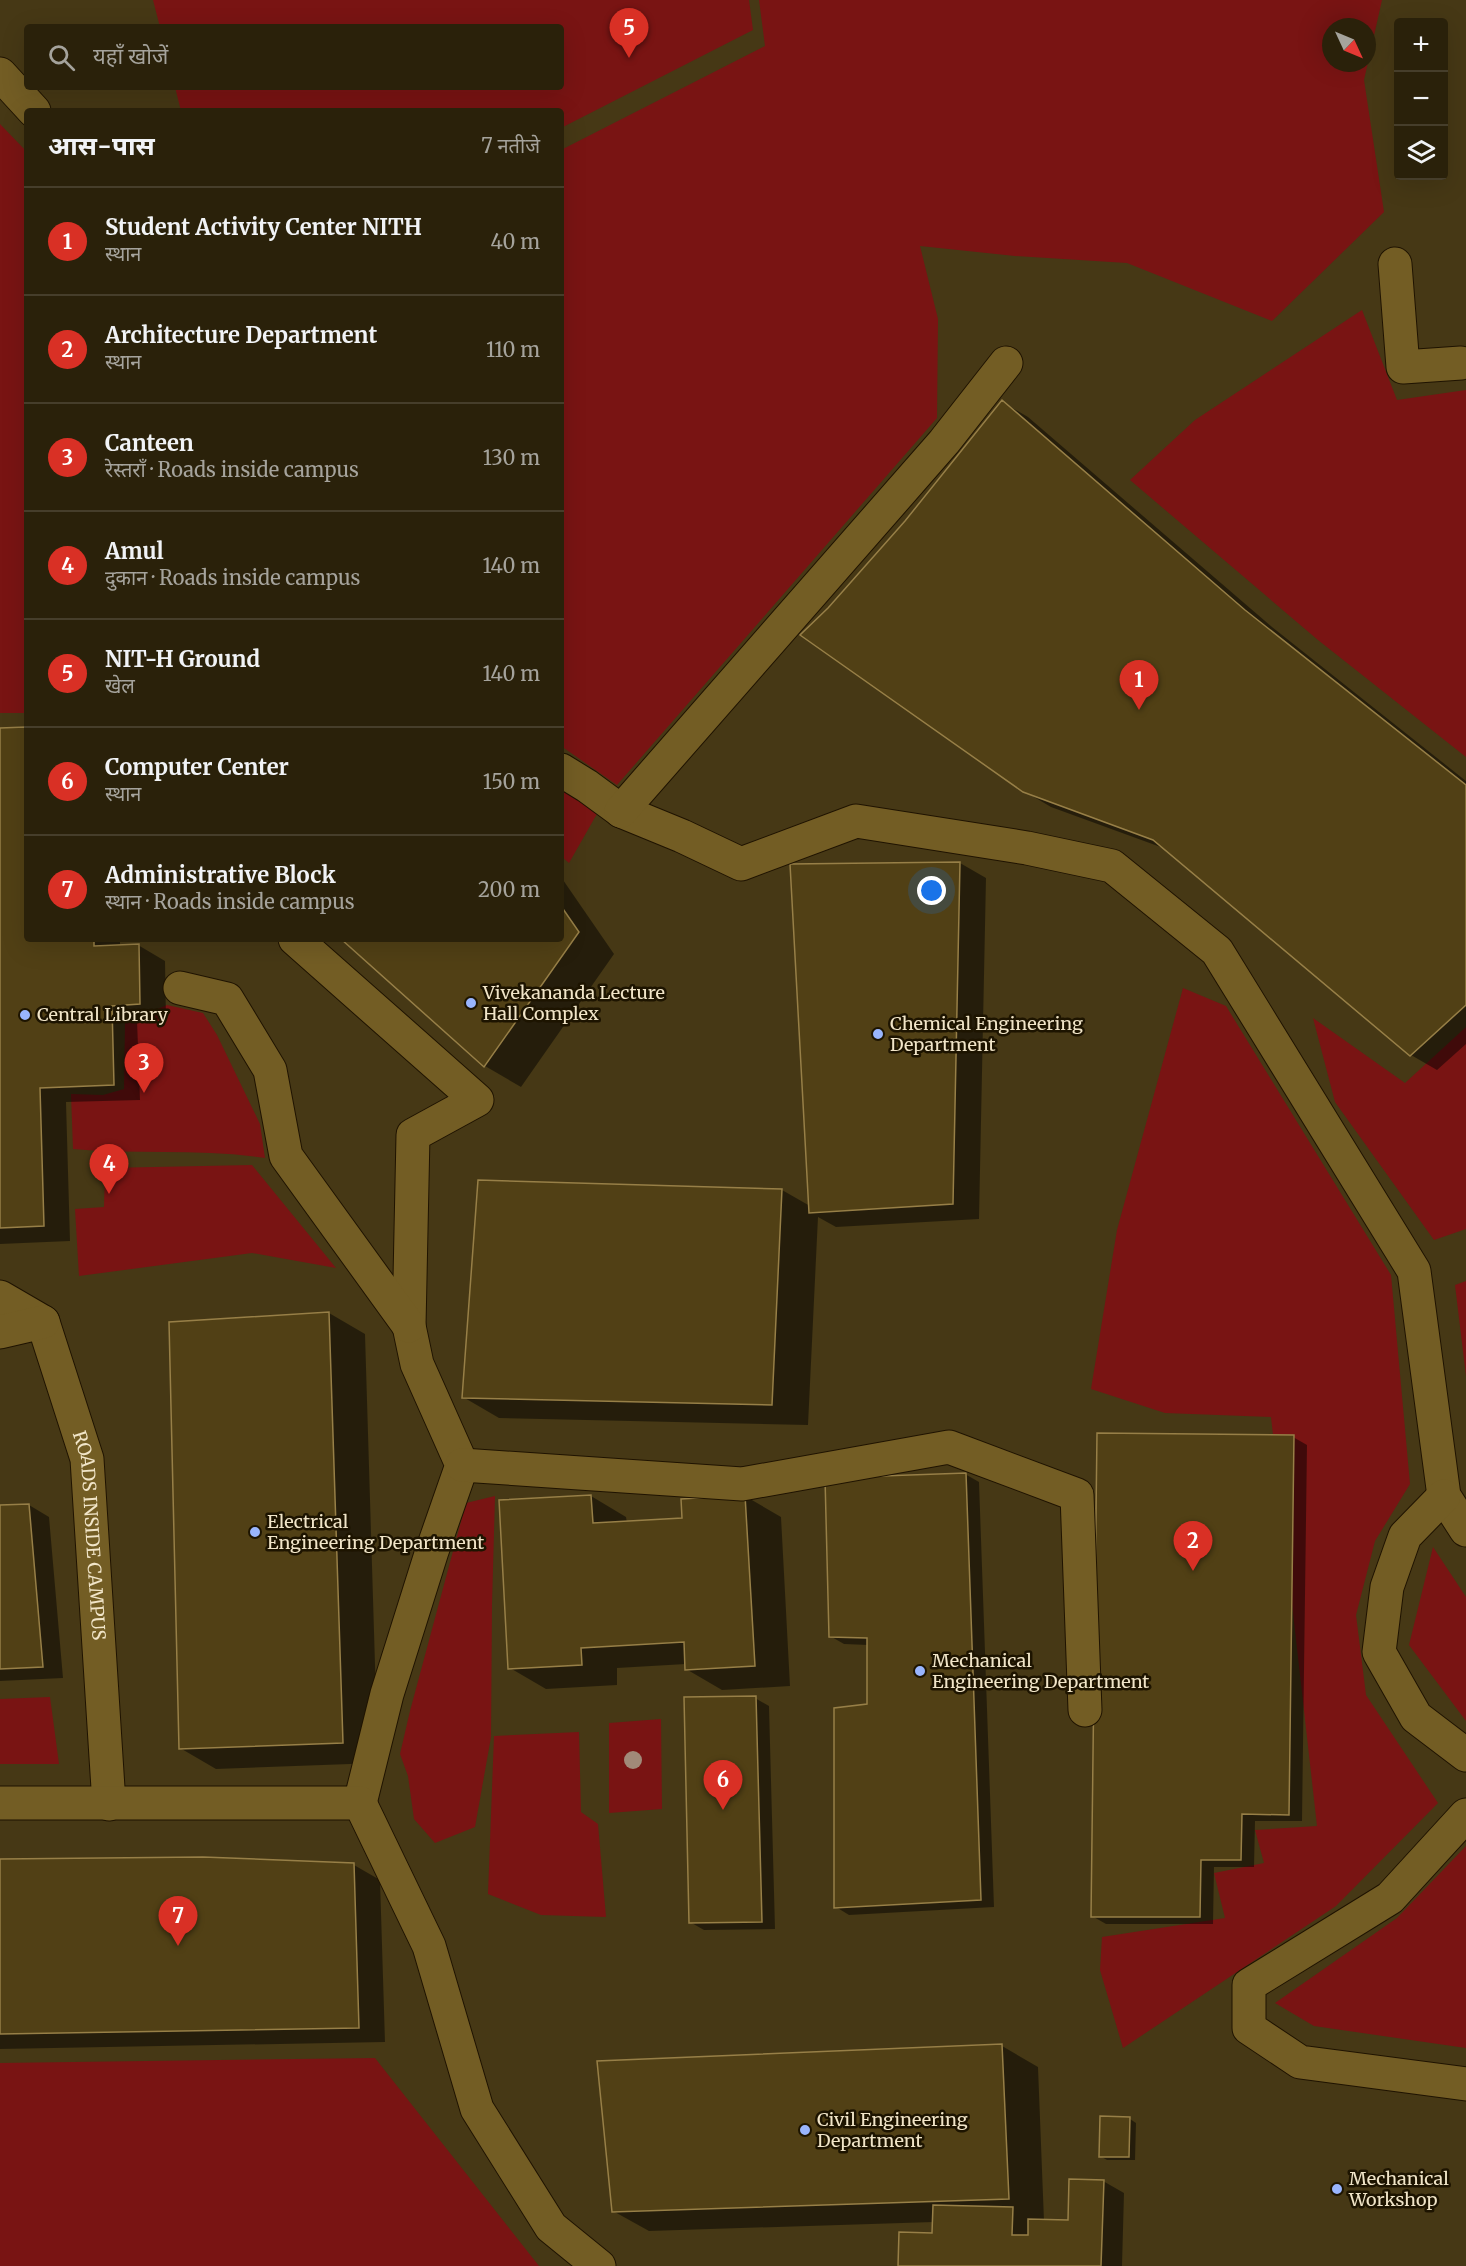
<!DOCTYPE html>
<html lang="hi">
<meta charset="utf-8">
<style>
body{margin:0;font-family:Merriweather,"Noto Sans Devanagari",serif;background:#362e18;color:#f1f3f6}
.controls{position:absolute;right:18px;top:18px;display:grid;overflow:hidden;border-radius:6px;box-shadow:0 6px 24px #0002}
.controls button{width:54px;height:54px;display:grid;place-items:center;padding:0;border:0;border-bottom:2px solid #463e2b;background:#2a210a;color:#f1f3f6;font:30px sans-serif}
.compass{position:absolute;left:1322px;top:18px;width:54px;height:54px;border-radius:50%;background:#2a210a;box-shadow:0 6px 24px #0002;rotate:134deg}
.you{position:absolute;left:932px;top:891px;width:21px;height:21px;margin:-15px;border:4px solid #fff;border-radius:50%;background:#1a73e8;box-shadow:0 0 0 9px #1a73e833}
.badge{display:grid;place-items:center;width:39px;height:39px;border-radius:50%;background:#d93025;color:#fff;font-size:20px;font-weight:700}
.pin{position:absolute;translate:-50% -50px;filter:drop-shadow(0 2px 3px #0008)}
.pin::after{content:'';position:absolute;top:32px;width:21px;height:18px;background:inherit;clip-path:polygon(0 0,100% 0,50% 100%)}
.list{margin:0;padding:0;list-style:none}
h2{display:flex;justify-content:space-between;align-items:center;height:78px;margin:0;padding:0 24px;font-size:26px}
h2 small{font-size:20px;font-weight:400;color:#a5a39c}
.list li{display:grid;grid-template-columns:39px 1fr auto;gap:18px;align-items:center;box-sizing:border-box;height:108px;padding:0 24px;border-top:2px solid #463e2b}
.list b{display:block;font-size:22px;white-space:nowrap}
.list p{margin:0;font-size:20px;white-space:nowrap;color:#a5a39c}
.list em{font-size:20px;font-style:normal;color:#a5a39c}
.icon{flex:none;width:33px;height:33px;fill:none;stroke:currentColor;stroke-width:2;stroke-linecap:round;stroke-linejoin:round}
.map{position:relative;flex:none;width:1466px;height:2266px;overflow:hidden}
.search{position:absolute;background:#2a210a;box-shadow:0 6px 24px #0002;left:24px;top:24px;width:540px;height:66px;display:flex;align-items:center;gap:15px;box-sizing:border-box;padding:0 21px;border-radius:6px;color:#a5a39c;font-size:22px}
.panel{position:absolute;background:#2a210a;box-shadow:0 6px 24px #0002;left:24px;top:108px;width:540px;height:834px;border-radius:6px}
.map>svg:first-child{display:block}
.built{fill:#463815;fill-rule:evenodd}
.green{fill:#791413;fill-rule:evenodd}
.shadow{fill:#0007}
.building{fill:#514015;stroke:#977f47;stroke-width:1.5}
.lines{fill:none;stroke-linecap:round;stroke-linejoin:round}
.minor-casing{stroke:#1f1300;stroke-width:35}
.minor{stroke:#735d24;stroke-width:33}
.tree{fill:#a18a79}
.poi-dot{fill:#99b5fd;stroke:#1d1400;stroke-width:2}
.labels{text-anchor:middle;stroke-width:5;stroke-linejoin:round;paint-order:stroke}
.poi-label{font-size:18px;fill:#f1e5c8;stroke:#1d1400;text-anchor:start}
.street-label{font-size:18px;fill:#f1e5c8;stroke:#1d1400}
</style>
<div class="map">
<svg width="1466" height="2266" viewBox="0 0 1466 2266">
<rect width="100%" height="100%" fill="#382c0d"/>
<!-- built -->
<path class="built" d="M0,0H1466V2266H0ZM1398,22H1444V176H1398ZM27,27H561V87H27ZM1331,27H1367V63H1331ZM27,111H561V939H27Z"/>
<!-- green -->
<path class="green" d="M153,0H749L753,30L561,128V111H181L175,87H561V27H160Z
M759,0H1382L1364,80L1384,212L1272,321L1127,263L1015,256L920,246L938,319L937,418L617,785L561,746V150L765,46ZM1331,27H1367V63H1331Z
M0,124L27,152V713H0Z
M1362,310L1397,400L1466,390V757L1318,640L1130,480L1195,420Z
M561,785L598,812L569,863L561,856Z
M1183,988L1226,1006L1391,1275L1410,1484L1375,1541L1356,1615L1366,1695L1438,1803L1336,1906L1123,2048L1100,1970L1102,1937L1225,1918L1214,1873L1264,1863L1255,1830L1317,1826L1271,1417L1165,1413L1091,1389L1117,1230Z
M167,1005L203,1013L217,1035L260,1124L265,1158C201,1148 137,1155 73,1149L71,1094L103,1095L124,1089L125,1023Z
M1313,1018L1405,1083L1466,1027V1229L1434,1240L1335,1102Z
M252,1165L336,1268L252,1253L79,1276L75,1209L104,1207L105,1168Z
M1466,1281V1376L1455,1285Z
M495,1496L492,1604L491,1737L475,1827L435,1843L414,1819L408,1776L400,1754L410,1711L466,1503Z
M1433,1547L1466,1597V1721L1409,1645Z
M50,1697L59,1764H0V1699Z
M661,1719L662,1809L609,1813V1723Z
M579,1732L581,1812L598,1824L606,1917L541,1915L488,1894L494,1736Z
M1466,1846V2048L1314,2026L1275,2003L1397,1918Z
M375,2058L539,2266H0V2063Z"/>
<!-- shadow -->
<path class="shadow" d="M1002,402L1028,417L1272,627L1466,781V1044L1437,1070L1411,1055L1166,849L1051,807L1024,791L829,609L906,522Z
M25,728L27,730V939H120V946L138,945L165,961L166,1019L137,1020L140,1100L66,1102L70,1241L0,1244V729Z
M960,863L986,878L979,1219L836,1227L818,1217L808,1425L499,1418L463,1397L480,1181L782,1190L810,1206Z
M561,877L614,954L521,1087L485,1066L343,939H561Z
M329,1313L365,1334L378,1763L216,1769L180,1748L170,1323Z
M1293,1437L1307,1445L1302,1821H1255L1254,1867H1214L1213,1924H1106L1092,1916Z
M965,1474L979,1482L994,1907L849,1915L836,1907L869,1705L868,1645L844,1644L830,1636Z
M591,1496L626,1517L627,1523L683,1519L745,1496L781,1517L790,1686L722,1690L686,1669V1664L617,1668V1685L546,1689L510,1668Z
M29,1505L49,1517L63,1678L0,1681V1506Z
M755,1698L769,1706L775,1929L704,1930L690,1922Z
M0,1860L354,1865L380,1880L385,2042L0,2049Z
M1002,2046L1038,2067L1044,2221L1069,2222L1103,2181L1124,2193L1122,2266H900L934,2234V2222L649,2231L613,2211Z
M1130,2119L1136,2123L1135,2160H1107L1100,2156Z"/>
<!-- building -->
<path class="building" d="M1002,400L1245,610L1466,785V1005L1410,1056L1153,840L1023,792L800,635L828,608L905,521Z
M25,727L27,939H94V946L139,944L140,1004L112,1006L114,1085L40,1088L44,1226L0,1228V728Z
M960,862L953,1204L809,1213L790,864Z
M561,906L579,932L484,1067L341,939H561Z
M478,1180L782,1189L772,1405L462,1398Z
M329,1312L343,1743L179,1749L169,1322Z
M1097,1433L1294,1435L1289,1815L1242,1814L1241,1860H1201L1200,1917H1091Z
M966,1473L981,1900L834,1908V1708L867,1704V1638L829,1637L825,1478Z
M591,1495L593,1523L682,1518L681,1499L745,1495L755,1666L685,1670L684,1642L581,1648L582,1665L508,1669L499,1500Z
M29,1504L43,1667L0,1669V1505Z
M756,1696L762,1922L689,1923L684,1697Z
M203,1857L354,1863L359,2028L0,2034V1859Z
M1002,2044L1009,2199L612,2212L597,2061Z
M1100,2116L1130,2117L1129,2157H1099Z
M1069,2179L1104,2180L1101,2266H898L899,2232L932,2233L933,2205L1013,2207L1012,2235H1028V2219L1068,2220Z"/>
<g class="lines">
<defs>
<g id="minor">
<path d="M0,74L34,111"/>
<path d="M1395,264L1403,367L1461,363"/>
<path d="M561,770L587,786L621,811L682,836L741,864L856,821L1027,848L1112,866L1217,951L1414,1271L1444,1496L1466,1530"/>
<path d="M621,811L944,442L1006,363"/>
<path d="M295,939L477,1100L413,1135L409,1326L417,1364L462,1465L432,1551L387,1694L360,1803"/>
<path d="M180,988L227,999L270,1070L286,1156L409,1326"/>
<path id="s1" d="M0,1297L43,1322L87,1459L109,1804"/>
<path d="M0,1332L43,1322"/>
<path d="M462,1465L742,1484L949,1447L1077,1495L1085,1710"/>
<path d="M1444,1496L1405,1536L1387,1587L1379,1652L1416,1717L1466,1755"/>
<path d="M0,1803H360L429,1946L477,2109L551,2227L599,2266"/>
<path d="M1466,1815L1390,1898L1249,1985V2028L1300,2062L1466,2084"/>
</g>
</defs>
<!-- minor casing -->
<use href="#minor" class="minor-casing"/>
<!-- minor -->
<use href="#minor" class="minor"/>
</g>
<!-- trees -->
<circle class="tree" cx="633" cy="1760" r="9"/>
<!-- markers -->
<g class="poi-dot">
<circle cx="471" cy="1003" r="6"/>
<circle cx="25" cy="1015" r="6"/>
<circle cx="878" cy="1034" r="6"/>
<circle cx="255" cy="1532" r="6"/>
<circle cx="920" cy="1671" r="6"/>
<circle cx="805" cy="2130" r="6"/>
<circle cx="1337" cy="2189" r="6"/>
</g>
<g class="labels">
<!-- poi labels -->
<g class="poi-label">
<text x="483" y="999">Vivekananda Lecture<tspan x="483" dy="21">Hall Complex</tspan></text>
<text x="37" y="1021">Central Library</text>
<text x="890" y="1030">Chemical Engineering<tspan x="890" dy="21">Department</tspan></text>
<text x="267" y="1528">Electrical<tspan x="267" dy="21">Engineering Department</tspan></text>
<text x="932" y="1667">Mechanical<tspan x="932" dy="21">Engineering Department</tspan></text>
<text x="817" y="2126">Civil Engineering<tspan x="817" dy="21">Department</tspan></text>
<text x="1349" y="2185">Mechanical<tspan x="1349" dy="21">Workshop</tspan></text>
</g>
<!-- street labels -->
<g class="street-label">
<text dy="6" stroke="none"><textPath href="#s1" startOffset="270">ROADS INSIDE CAMPUS</textPath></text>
</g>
</g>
</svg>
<div class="controls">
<button>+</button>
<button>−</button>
<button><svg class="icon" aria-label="layers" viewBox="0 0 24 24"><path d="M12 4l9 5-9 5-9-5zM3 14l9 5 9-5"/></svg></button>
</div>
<svg class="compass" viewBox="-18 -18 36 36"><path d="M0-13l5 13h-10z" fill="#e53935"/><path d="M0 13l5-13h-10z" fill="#a5a39c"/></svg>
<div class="you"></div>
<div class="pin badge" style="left:1139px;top:710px">1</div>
<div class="pin badge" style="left:1193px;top:1571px">2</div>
<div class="pin badge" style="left:144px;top:1093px">3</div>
<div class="pin badge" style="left:109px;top:1194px">4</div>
<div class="pin badge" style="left:629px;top:58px">5</div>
<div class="pin badge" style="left:723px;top:1810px">6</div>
<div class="pin badge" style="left:178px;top:1946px">7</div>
<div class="search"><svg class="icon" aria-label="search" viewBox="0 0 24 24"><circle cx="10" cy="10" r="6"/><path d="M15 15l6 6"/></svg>यहाँ खोजें</div>
<section class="panel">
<h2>आस-पास<small>7 नतीजे</small></h2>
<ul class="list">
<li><span class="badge">1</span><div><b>Student Activity Center NITH</b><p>स्थान</p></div><em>40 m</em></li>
<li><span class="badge">2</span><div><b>Architecture Department</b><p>स्थान</p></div><em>110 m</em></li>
<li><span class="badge">3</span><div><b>Canteen</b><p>रेस्तराँ · Roads inside campus</p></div><em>130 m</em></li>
<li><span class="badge">4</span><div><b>Amul</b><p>दुकान · Roads inside campus</p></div><em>140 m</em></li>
<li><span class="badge">5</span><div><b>NIT-H Ground</b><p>खेल</p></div><em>140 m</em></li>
<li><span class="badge">6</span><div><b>Computer Center</b><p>स्थान</p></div><em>150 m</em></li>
<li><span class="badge">7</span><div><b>Administrative Block</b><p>स्थान · Roads inside campus</p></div><em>200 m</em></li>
</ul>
</section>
</div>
